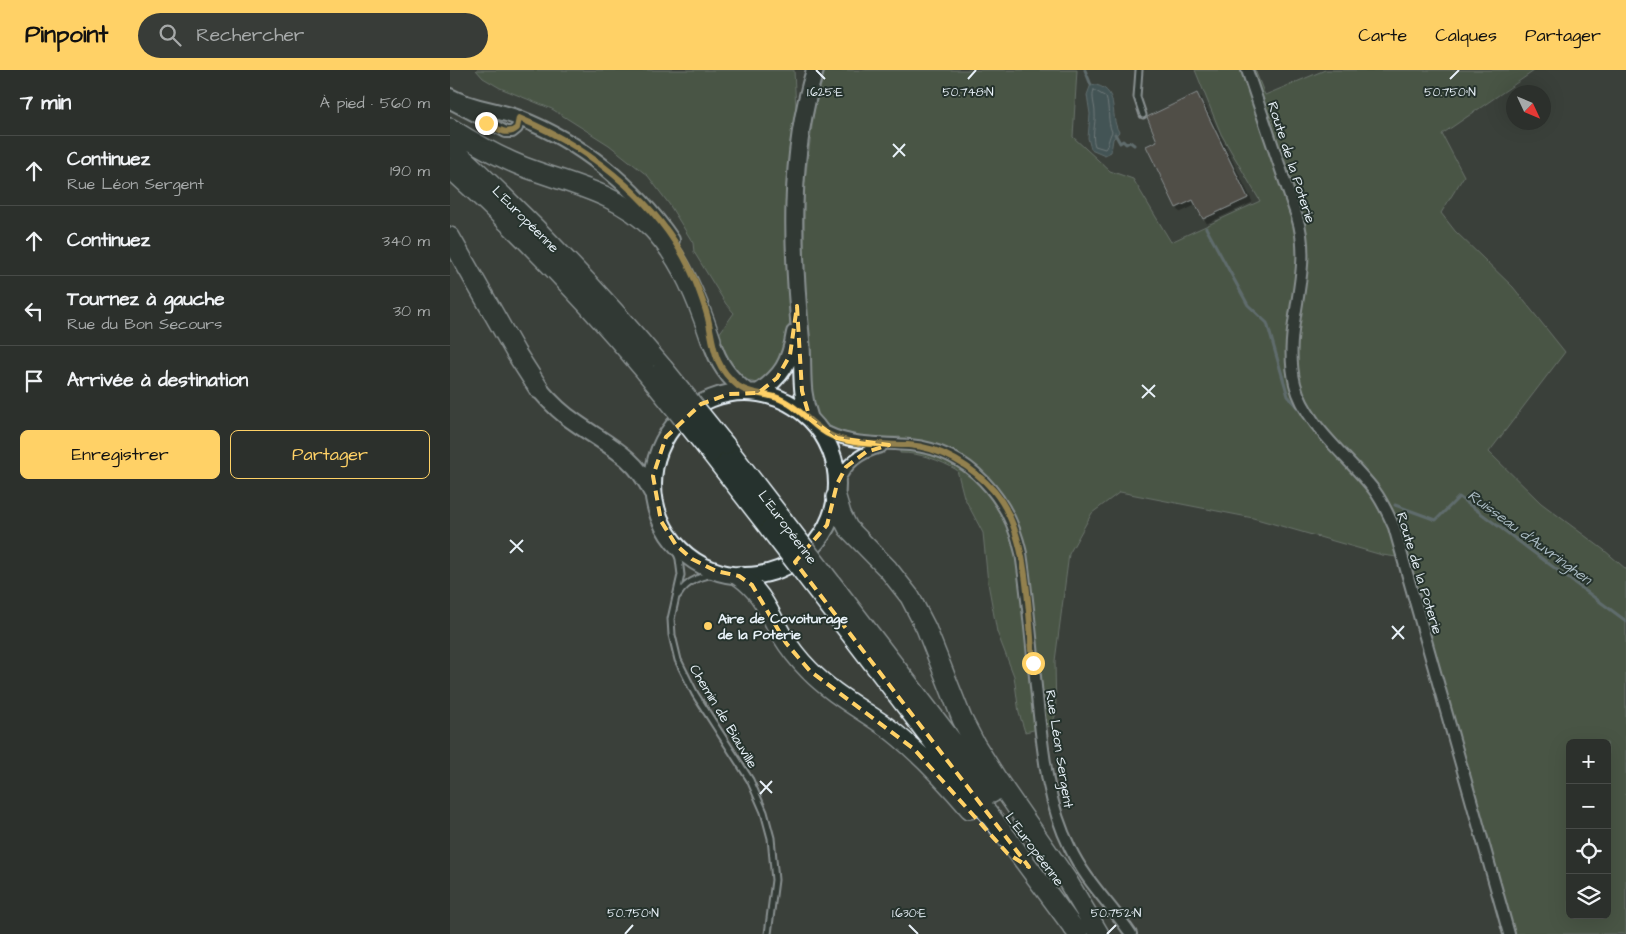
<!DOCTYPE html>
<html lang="fr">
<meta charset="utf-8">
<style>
body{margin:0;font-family:"Architects Daughter",sans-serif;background:#383c38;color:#f1f3f6}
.controls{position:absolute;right:15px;bottom:15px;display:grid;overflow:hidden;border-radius:8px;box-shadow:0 5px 20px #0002}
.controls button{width:45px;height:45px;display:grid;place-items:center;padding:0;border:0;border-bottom:1px solid #484b48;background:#2c302c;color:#f1f3f6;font:25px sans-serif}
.compass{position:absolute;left:1056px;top:15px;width:45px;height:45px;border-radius:50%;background:#2c302c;box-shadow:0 5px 20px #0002;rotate:134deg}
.stop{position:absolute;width:15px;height:15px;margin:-11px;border:4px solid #ffd166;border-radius:50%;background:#fff}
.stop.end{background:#ffd166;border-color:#fff;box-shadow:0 1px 5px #0008}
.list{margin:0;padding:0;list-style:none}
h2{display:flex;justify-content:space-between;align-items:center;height:65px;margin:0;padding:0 20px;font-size:21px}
h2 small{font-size:16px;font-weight:400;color:#a6a9a9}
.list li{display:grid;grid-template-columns:32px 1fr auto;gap:15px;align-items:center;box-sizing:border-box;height:70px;padding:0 20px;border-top:1px solid #484b48}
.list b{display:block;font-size:19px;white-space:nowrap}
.list p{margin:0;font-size:16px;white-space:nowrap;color:#a6a9a9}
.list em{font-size:16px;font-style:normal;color:#a6a9a9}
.actions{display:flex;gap:10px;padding:15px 20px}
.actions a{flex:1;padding:11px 0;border:1px solid #ffd166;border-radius:8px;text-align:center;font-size:18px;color:#ffd166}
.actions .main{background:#ffd166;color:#111}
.icon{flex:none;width:28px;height:28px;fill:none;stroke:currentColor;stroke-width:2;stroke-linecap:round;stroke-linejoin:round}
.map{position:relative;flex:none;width:1176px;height:864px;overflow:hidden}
header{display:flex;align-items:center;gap:30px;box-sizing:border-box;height:70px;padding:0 25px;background:#ffd166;color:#111}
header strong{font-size:24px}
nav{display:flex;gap:28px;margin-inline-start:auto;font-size:18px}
.search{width:350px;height:45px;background:#383c38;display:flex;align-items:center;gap:12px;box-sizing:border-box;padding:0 18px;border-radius:28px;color:#a6a9a9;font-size:19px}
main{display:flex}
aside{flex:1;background:#2c302c}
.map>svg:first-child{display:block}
.green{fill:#5c7053;stroke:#a2b0a6;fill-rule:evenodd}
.water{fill:#506d76;stroke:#8da2aa}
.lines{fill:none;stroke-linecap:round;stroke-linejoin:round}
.shore{stroke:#abbcc4;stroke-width:1}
.stream{stroke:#8da2aa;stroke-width:3}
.building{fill:#6c5f59;stroke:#e8f1f8;filter:url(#shadow)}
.service-casing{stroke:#e8f1f8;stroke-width:9}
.minor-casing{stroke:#e8f1f8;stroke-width:14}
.secondary-casing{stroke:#e8f1f8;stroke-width:18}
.primary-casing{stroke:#e8f1f8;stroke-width:20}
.motorway-casing{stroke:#e8f1f8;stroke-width:22}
.service{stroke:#26332d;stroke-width:5}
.minor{stroke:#26332d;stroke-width:10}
.secondary{stroke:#26332d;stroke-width:14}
.primary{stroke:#26332d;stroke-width:16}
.motorway{stroke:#26332d;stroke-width:19}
.motorway-bridge-casing{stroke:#e8f1f8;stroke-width:22;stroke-linecap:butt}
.motorway-bridge{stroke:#26332d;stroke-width:19}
.route{stroke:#ffd166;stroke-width:6}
.marked{fill:none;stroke:#ffd166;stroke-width:4;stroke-dasharray:10 6;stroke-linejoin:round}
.ticks{fill:none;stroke:#e8f1f8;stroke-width:2}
.poi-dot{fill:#ffd166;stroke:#26332d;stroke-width:2}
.labels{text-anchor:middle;stroke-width:4;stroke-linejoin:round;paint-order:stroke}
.street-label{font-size:14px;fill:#e8f1f8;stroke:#26332d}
.poi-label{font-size:14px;font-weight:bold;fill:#e8f1f8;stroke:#26332d;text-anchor:start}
.water-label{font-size:15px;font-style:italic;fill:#abbcc4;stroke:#26332d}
.ticks-label{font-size:12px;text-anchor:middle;fill:#e8f1f8;stroke:#26332d;stroke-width:4;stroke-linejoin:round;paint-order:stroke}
</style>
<header>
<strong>Pinpoint</strong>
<div class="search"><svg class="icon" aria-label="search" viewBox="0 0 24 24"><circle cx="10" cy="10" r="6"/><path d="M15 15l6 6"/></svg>Rechercher</div>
<nav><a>Carte</a><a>Calques</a><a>Partager</a></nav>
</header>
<main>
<aside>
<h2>7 min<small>À pied · 560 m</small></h2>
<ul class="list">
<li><svg class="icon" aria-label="ahead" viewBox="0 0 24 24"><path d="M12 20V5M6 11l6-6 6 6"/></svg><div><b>Continuez</b><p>Rue Léon Sergent</p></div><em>190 m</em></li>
<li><svg class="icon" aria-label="ahead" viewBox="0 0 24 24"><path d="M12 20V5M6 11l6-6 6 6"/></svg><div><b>Continuez</b></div><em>340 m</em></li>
<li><svg class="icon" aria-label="left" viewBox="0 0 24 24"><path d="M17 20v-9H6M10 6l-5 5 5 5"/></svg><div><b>Tournez à gauche</b><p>Rue du Bon Secours</p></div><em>30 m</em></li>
<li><svg class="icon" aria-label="arrive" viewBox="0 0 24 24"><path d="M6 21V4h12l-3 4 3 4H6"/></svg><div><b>Arrivée à destination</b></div></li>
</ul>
<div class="actions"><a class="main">Enregistrer</a><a>Partager</a></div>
</aside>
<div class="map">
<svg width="1176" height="864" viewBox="0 0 1176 864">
<defs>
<filter id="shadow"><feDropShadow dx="4" dy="4" stdDeviation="0" flood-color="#0009"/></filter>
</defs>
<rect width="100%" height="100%" fill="#3b403a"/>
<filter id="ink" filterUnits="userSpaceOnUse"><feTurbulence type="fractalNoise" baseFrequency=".02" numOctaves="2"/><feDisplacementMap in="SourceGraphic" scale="10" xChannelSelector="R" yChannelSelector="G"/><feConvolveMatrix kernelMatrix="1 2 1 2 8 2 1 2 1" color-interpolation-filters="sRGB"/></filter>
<g filter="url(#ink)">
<!-- green -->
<path class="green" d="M26,0H344L346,40L339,85L337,185L340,250L337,277L327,300L311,314C279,308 278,291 269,264L284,243L276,234L244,182L243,173L219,134L198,106L159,75L102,39L50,18L33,8Z
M375,0H627L623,67L660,101L683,109L721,172L810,131L771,64L745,0H805L815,25L875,0H1083L1084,1L992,64L1014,106L991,143L1005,161L1063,217L1115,282L1039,382L1091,433L1154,480L1176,499V864H1058L947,487L932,485L803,448L670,422L642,443L619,484L605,591L606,644L601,656L575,662L569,643L564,606L547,562L538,513L533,463L514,427L507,400C489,390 471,383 450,383V367C426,368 381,367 367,344C364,339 363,334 361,329L354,211V118L364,41ZM1120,673H1157V845H1120Z"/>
<!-- water -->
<path class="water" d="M641,14C672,18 658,44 669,62L663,69L661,82L655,85L641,79L638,68L640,44L637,25Z"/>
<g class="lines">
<!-- shore -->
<path class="shore" d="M644,20L656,27C660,39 657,51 662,62C659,67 658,76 655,79L645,76C641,65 646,55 645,43C645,35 641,27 644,20Z"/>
<!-- stream -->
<path class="stream" d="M635,0L641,15
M665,64L670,73L673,71L676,74L680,72L684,75
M756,158L798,235L817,253L838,326L855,347
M945,435L986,450L1009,427L1176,551"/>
</g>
<!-- building -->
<path class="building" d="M747,23L798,128L753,149L743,130L726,138L696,76L707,71L697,47Z"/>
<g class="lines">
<defs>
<path id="service" d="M689,0L687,27L693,45
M222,470L229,489L231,505L221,549L222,565L228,590L245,624L300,710L314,742L321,768L325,810L318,864
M228,525C238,509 254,505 271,503"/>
<path id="minor" d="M797,0L847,147C865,204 831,256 845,314C855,355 899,387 924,420C933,432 938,444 944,457L1059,864
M0,33L56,62H62L67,58L69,48
M367,357C398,376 427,372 460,375C520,381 559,428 571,483C579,537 583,591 589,645C594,691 599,736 620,778C635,810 661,835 681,864
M387,414C396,393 409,383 431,377"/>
<path id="secondary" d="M0,26C21,38 46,39 69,48C131,72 185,116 222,170"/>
<path id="primary" d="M261,270C268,293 278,308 297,322
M89,319C100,332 112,344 126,353C157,375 185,386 202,422
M203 414a92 92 0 1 1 184 0a92 92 0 1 1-184 0Z
M308,323C332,306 340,293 345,263
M360,349C349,320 354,299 351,270C342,180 338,87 365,0"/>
<path id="motorway" d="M0,58C24,73 48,87 74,97C119,114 168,123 203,159C232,190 248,231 261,270
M0,76C76,146 147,219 213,298
M0,98C70,161 136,230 196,302
M0,167L66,283L89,319
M275,375L332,449
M261,383L320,459
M386,427L391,444L398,458L438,499L460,527L476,558L512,649L525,674L547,709L617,810L649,864
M289,506C312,522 318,541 331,564C339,577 348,589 359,600C383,625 415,641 442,661C471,684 496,711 520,739
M388,522L542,723
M374,529L557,768L628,864"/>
</defs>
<!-- service casing -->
<use href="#service" class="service-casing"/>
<!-- minor casing -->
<use href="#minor" class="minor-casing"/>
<!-- secondary casing -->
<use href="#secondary" class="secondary-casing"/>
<!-- primary casing -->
<use href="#primary" class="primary-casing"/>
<!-- motorway casing -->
<use href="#motorway" class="motorway-casing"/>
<!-- service -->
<use href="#service" class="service"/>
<!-- minor -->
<use href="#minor" class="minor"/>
<!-- secondary -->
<use href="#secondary" class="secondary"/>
<!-- primary -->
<use href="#primary" class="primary"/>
<!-- motorway -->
<use href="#motorway" class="motorway"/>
<defs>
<path id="motorway-bridge" d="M213,298L275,375
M196,302L261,383
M332,449L388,522
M320,459L374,529"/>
</defs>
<!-- motorway-bridge casing -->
<use href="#motorway-bridge" class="motorway-bridge-casing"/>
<!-- motorway-bridge -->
<use href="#motorway-bridge" class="motorway-bridge"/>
</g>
</g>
<g class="lines" filter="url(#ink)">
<!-- route -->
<path class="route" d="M36,53C46,58 57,67 67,58L69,48C144,79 219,139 248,218C252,229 257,242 259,253C264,280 265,297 288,316C300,325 316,323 330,329C352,338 363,359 384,367C408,376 434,374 458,375C491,377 523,397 544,421C579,463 578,540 583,593"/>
</g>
<!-- marked area -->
<path d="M0 0H1176V864H0ZM347,236L352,321L360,349L387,368L439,375L416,382L396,397L387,414L377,455L345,492L579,797L558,784L464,679L360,601L336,573L302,515L289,506L266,501L242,489L226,475L211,451L203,406L216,367L251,334L279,324L308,323L327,308L340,285Z" fill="#3b403a" fill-opacity=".55" fill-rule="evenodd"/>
<path class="marked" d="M347,236L352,321L360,349L387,368L439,375L416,382L396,397L387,414L377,455L345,492L579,797L558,784L464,679L360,601L336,573L302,515L289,506L266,501L242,489L226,475L211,451L203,406L216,367L251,334L279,324L308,323L327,308L340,285Z"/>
<!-- ticks -->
<path class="ticks" d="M366,0L375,9M518,9L526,0M1000,9L1009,0M443,74L455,86M443,87L455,74M692,315L705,327M692,328L705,315M60,470L73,482M60,483L73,470M942,556L954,569M942,569L954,556M310,711L322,723M310,724L322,711M459,855L468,864M175,864L183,855M657,864L666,855"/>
<!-- markers -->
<circle class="poi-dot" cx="258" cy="556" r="5"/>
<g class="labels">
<!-- street labels -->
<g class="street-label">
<text transform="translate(842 92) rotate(72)" y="5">Route de la Poterie</text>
<text transform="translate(76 149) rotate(45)" y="5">L'Européenne</text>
<text transform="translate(338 457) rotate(53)" y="5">L'Européenne</text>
<text transform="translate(970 503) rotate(73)" y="5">Route de la Poterie</text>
<text transform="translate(274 646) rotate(59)" y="5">Chemin de Biauville</text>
<text transform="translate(610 679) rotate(81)" y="5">Rue Léon Sergent</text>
<text transform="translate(585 779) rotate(53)" y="5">L'Européenne</text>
</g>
<!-- poi labels -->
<g class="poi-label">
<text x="268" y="553">Aire de Covoiturage<tspan x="268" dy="16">de la Poterie</tspan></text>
</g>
<!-- water labels -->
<g class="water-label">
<text transform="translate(1080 467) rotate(36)" y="5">Ruisseau d'Auvringhen</text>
</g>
</g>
<g class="ticks-label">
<text x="375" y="26">1.625°E</text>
<text x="1000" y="26">50.750°N</text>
<text x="518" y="26">50.748°N</text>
<text x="183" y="847">50.750°N</text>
<text x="666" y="847">50.752°N</text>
<text x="459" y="847">1.630°E</text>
</g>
</svg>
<div class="controls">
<button>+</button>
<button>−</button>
<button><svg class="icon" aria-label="locate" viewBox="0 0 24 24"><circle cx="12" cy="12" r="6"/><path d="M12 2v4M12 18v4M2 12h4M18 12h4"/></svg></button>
<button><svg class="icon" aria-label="layers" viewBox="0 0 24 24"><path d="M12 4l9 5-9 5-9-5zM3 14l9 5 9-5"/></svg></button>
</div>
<svg class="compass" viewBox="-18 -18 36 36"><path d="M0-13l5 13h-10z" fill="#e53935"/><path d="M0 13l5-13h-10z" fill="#a6a9a9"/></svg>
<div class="stop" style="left:583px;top:593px"></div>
<div class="stop end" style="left:36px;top:53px"></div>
</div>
</main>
